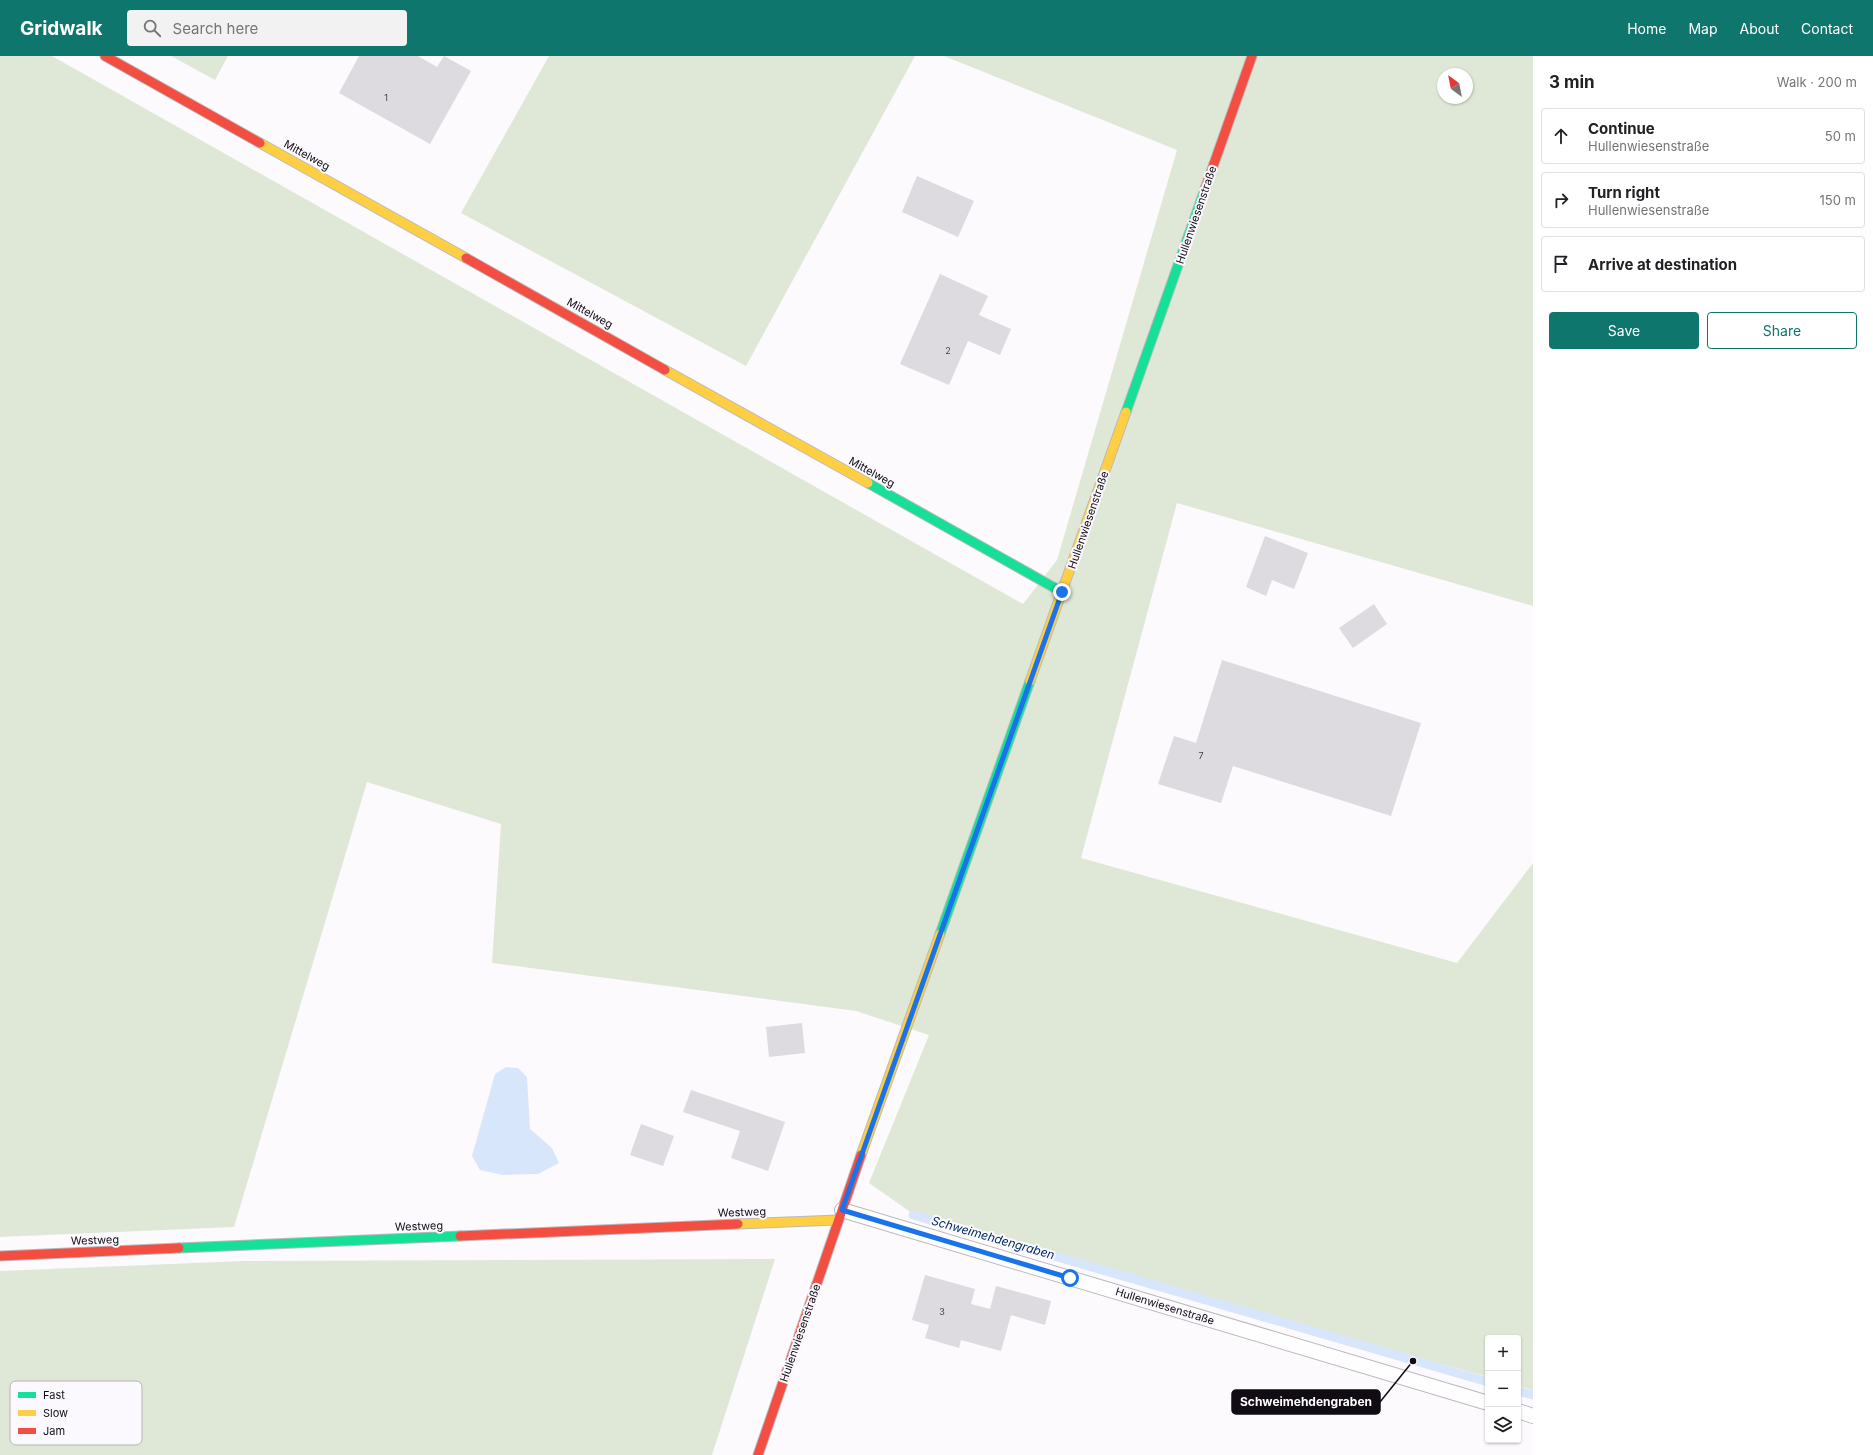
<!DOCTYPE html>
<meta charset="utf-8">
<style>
body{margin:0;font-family:Inter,sans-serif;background:#f2f2f2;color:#202124}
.controls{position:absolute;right:12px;bottom:12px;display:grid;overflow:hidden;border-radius:4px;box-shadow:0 1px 3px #0004}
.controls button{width:36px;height:36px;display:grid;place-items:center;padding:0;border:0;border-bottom:1px solid #e0e0e0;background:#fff;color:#202124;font:20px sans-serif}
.compass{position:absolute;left:1437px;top:12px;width:36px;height:36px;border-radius:50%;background:#fff;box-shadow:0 1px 3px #0004;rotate:328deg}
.stop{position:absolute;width:12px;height:12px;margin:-9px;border:3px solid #1a73e8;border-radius:50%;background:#fff}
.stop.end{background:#1a73e8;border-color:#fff;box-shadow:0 1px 4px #0008}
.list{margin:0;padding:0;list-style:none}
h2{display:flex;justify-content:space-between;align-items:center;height:52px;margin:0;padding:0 16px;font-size:17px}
h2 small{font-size:13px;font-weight:400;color:#757577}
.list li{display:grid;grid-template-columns:26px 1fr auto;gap:12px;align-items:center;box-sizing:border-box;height:56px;margin:0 8px 8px;padding:0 8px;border:1px solid #e0e0e0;border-radius:4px}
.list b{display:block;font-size:15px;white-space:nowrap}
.list p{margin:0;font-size:13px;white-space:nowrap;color:#757577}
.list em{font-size:13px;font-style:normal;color:#757577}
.actions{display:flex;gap:8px;padding:12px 16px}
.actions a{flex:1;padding:9px 0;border:1px solid #0f766e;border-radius:4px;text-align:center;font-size:14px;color:#0f766e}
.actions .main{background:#0f766e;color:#fff}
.icon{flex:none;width:22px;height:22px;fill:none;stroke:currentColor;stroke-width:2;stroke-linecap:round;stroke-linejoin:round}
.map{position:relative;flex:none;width:1533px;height:1399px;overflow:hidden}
header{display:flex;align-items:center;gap:24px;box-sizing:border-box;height:56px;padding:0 20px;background:#0f766e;color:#fff}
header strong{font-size:19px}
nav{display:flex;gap:22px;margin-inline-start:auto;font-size:14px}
.search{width:280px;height:36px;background:#f2f2f2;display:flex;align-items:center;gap:10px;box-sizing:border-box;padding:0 14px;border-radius:4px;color:#757577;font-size:15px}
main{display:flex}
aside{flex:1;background:#fff}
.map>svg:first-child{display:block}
.green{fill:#dfe8d6;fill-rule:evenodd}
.water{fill:#d8e6fb}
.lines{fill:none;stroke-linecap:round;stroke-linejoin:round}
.stream{stroke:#d8e6fb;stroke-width:9}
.building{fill:#dddae0}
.lane-casing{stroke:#bcb9be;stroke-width:16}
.fast-casing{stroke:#bcb9be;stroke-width:11}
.slow-casing{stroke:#bcb9be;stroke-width:11}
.jam-casing{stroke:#bcb9be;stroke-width:11}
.lane{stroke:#fffeff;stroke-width:14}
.fast{stroke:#16e098;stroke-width:9}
.slow{stroke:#ffcf43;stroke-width:9}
.jam{stroke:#f24e42;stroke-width:9}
.route{stroke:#1a73e8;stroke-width:5}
.labels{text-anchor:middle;stroke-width:4;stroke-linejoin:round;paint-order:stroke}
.number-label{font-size:9px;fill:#444047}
.street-label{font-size:11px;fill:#110c14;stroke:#fcf9fe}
.water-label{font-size:12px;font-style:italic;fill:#012e65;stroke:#fcf9fe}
.key{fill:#fcf9fe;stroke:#b6b2b8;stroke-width:1}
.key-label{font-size:11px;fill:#110c14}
.leader{fill:none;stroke:#110c14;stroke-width:1.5}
.callout-dot{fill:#110c14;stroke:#fcf9fe;stroke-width:1.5}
.callout{fill:#110c14;stroke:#110c14;stroke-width:1.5}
.callout-label{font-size:12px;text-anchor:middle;font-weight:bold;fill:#fff}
</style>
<header>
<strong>Gridwalk</strong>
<div class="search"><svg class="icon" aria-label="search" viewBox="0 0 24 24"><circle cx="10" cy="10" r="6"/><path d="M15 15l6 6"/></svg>Search here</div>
<nav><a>Home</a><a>Map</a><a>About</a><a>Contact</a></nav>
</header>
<main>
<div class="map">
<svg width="1533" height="1399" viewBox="0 0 1533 1399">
<rect width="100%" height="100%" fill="#fcfafd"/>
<!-- green -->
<path class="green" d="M0,0H52L1023,548L1057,504L1177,94L944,0H1533V550L1177,447L1081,802L1457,907L1533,807V1334L1518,1330V1282H1488V1321L916,1160L869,1127L929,979L856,955L492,907L501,768L367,726L234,1171L0,1181ZM1443,18H1467V42H1443Z
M171,0H228L215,24Z
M549,0H915L746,310L461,157Z
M775,1203L712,1399H0V1215L243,1205Z"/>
<!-- water -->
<path class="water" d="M506,1011L518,1012L527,1021L530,1073L552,1092L559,1107L538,1118L503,1119L480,1114L472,1100L495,1018Z"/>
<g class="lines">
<!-- stream -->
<path class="stream" d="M913,1159L1488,1326
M1518,1335L1533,1339"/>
</g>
<!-- building -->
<path class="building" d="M359,0H418L437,11L444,0L471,15L430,88L339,37Z
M917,120L974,145L958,181L902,156Z
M940,218L988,240L979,259L1011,273L1000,299L968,285L949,329L900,308Z
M1265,480L1308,497L1294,533L1272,524L1266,540L1246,531Z
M1374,548L1387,568L1353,592L1339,572Z
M1222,604L1421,667L1391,760L1233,710L1221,747L1158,728L1174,680L1196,687Z
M802,967L805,997L769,1001L766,971Z
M691,1034L785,1066L768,1115L731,1102L740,1075L683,1056Z
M641,1068L674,1080L663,1110L630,1099Z
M925,1219L975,1233L971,1248L990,1253L996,1230L1051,1245L1045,1269L1011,1259L1001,1295L961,1284L959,1292L925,1282L929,1269L912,1264Z"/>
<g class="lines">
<defs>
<path id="lane" d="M842,1154L1488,1347
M1518,1355L1533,1360"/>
<path id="fast" d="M1126,356L1205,133
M868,427L1062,536
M940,878L1030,625
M179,1192L460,1180"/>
<path id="slow" d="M260,87L466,202
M665,314L868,427
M1030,625L1126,356
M861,1099L940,878
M738,1168L838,1164"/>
<path id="jam" d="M105,0L260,87
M1205,133L1252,0
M466,202L665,314
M460,1180L738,1168
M0,1200L179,1192
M758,1399L861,1099"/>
</defs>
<!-- lane casing -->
<use href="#lane" class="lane-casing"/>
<!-- fast casing -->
<use href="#fast" class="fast-casing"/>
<!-- slow casing -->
<use href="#slow" class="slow-casing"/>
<!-- jam casing -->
<use href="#jam" class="jam-casing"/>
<!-- lane -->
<use href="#lane" class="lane"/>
<!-- fast -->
<use href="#fast" class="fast"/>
<!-- slow -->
<use href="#slow" class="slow"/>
<!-- jam -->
<use href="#jam" class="jam"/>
</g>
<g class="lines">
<!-- route -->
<path class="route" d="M1062,536L842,1154L1070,1222"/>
</g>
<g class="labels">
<!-- number labels -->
<g class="number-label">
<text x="386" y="45">1</text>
<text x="948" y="298">2</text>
<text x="1201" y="703">7</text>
<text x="942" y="1259">3</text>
</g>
<!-- street labels -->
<g class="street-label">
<text transform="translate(307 99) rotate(29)" y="4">Mittelweg</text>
<text transform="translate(1196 159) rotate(-71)" y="4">Hullenwiesenstraße</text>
<text transform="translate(590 257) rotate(29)" y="4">Mittelweg</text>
<text transform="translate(872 416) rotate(29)" y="4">Mittelweg</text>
<text transform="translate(1088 464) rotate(-71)" y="4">Hullenwiesenstraße</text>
<text transform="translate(742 1156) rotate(-2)" y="4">Westweg</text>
<text transform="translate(419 1170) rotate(-2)" y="4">Westweg</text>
<text transform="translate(95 1184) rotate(-2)" y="4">Westweg</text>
<text transform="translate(1165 1250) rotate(17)" y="4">Hullenwiesenstraße</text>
<text transform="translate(800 1277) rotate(-71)" y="4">Hullenwiesenstraße</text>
</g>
<!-- water labels -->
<g class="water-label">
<text transform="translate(993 1182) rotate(16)" y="4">Schweimehdengraben</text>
</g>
</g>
<!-- legend -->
<rect x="10" y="1325" width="132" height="64" rx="6" class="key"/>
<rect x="18" y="1336" width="18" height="6" fill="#16e098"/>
<rect x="18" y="1354" width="18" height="6" fill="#ffcf43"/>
<rect x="18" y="1372" width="18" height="6" fill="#f24e42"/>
<g class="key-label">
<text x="43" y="1343">Fast</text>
<text x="43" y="1361">Slow</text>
<text x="43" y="1379">Jam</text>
</g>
<!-- callouts -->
<path class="leader" d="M1413 1305L1380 1346"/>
<circle class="callout-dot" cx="1413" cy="1305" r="4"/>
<rect class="callout" x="1232" y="1334" width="148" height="24" rx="4"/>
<g class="callout-label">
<text x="1306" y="1350">Schweimehdengraben</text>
</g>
</svg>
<div class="controls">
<button>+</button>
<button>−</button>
<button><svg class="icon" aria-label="layers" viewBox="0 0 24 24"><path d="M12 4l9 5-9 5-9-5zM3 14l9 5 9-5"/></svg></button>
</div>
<svg class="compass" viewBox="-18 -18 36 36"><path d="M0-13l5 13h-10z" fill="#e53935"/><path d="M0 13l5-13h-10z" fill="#757577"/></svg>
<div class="stop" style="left:1070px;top:1222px"></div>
<div class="stop end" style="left:1062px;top:536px"></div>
</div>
<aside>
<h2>3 min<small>Walk · 200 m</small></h2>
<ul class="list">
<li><svg class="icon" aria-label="ahead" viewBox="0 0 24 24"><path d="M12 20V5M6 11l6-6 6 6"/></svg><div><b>Continue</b><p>Hullenwiesenstraße</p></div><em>50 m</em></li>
<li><svg class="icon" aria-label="right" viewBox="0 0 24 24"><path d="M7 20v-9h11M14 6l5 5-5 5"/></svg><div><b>Turn right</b><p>Hullenwiesenstraße</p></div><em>150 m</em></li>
<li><svg class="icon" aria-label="arrive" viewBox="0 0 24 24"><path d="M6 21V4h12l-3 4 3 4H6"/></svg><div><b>Arrive at destination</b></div></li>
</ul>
<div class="actions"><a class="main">Save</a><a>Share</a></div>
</aside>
</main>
